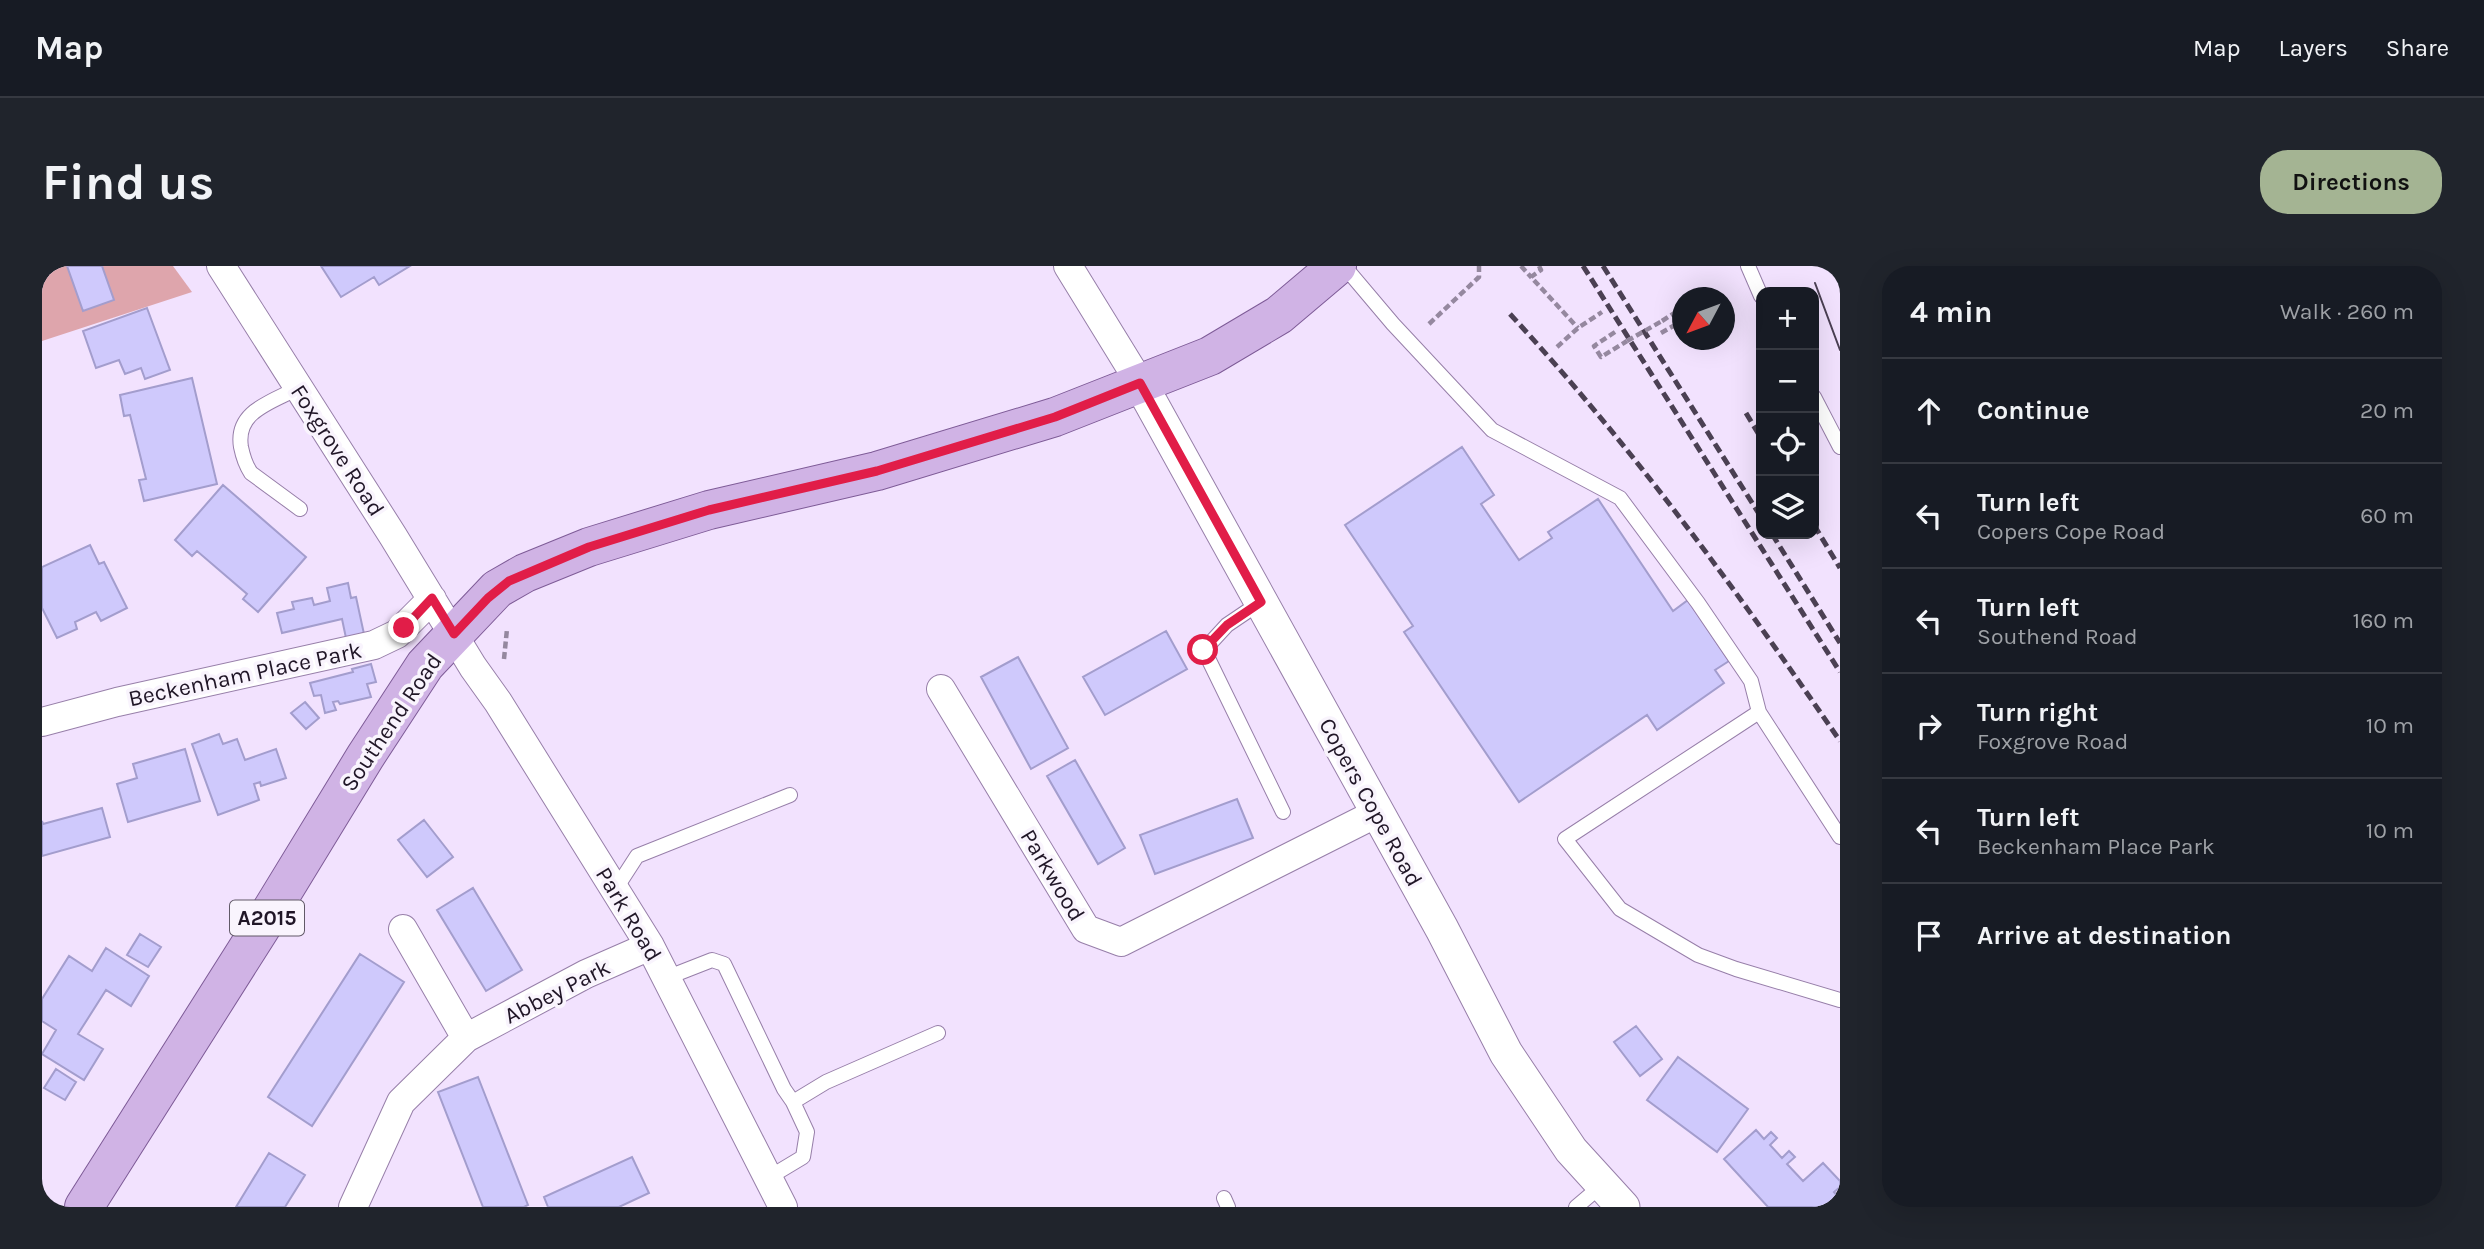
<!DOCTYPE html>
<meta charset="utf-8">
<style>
body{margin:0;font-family:Karla,sans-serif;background:#20242c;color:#f1f3f6}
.controls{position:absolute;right:21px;top:21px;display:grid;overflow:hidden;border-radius:14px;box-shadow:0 7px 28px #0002}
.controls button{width:63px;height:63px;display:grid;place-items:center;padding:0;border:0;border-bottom:2px solid #363941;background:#171b24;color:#f1f3f6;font:35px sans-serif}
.compass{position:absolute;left:1630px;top:21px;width:63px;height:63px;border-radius:50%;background:#171b24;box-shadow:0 7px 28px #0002;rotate:229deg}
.stop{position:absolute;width:21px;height:21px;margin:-16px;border:5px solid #e11d48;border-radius:50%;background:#fff}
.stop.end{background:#e11d48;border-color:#fff;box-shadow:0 2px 7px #0008}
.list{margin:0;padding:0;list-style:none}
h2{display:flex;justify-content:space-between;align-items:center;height:91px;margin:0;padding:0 28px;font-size:30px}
h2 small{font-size:23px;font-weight:400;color:#9ea1a6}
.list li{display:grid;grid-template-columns:46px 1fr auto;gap:21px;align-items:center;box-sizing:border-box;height:105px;padding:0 28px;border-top:2px solid #363941}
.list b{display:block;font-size:26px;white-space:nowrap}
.list p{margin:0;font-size:23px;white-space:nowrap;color:#9ea1a6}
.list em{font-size:23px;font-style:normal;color:#9ea1a6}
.icon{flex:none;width:38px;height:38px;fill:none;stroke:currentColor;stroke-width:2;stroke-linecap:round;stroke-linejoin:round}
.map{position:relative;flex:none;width:1798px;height:941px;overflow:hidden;border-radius:28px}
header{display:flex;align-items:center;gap:42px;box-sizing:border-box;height:98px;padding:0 35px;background:#171b24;border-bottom:2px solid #363941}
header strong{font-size:33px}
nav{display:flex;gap:38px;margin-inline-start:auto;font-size:24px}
.intro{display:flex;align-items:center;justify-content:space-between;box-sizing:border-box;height:168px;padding:0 42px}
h1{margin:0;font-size:49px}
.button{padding:18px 32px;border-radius:28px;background:#a4b493;color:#111;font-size:24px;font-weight:700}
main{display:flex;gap:42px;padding:0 42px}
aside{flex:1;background:#171b24;border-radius:28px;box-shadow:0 7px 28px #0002}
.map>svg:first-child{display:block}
.green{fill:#dea5ac}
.building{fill:#cfc9fc;stroke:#a39dcd;stroke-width:2}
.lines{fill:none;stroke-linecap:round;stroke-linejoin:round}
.service-casing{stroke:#977fa9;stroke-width:16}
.minor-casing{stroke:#977fa9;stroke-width:30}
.tertiary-casing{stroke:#977fa9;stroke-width:35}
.primary-casing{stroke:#7e5b97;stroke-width:40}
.path{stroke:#95889f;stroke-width:4.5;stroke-dasharray:7 3.5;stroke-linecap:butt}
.service{stroke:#fff;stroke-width:14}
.minor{stroke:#fff;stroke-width:28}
.tertiary{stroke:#fff;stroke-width:33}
.primary{stroke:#d0b3e5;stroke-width:38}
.tram{stroke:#4b4053;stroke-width:2}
.rail{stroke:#4b4053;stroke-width:5;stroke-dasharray:10 5;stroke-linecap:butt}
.path-bridge{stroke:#95889f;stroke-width:4.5;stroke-dasharray:7 3.5;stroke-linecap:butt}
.route{stroke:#e11d48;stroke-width:9}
.labels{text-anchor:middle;stroke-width:7;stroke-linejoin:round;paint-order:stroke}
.shield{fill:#f9f4fd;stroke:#615967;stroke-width:2}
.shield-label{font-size:21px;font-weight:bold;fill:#201627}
.street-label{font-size:23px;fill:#201627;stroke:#f9f4fd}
</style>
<header>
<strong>Map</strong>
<nav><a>Map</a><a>Layers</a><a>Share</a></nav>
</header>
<div class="intro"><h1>Find us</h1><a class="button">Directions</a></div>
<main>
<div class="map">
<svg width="1798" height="941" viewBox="0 0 1798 941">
<rect width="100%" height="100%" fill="#f2e2fe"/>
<!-- green -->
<path class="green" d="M0,0H131L150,26L0,75Z"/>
<!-- building -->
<path class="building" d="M25,0H60L72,34L41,45Z
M279,0H368L337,19L332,11L299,31Z
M105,42L128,104L103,113L99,102L83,108L77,94L54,102L41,65Z
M150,112L175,218L102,235L97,214L104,213L88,149L82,150L78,129Z
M1420,181L1452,229L1439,238L1477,294L1510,272L1506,266L1556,233L1631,345L1646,334L1687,395L1673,404L1682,417L1615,464L1605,449L1477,536L1362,366L1371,360L1303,259Z
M181,219L264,291L216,346L201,333L205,328L155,285L150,290L133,274Z
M48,279L57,298L62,296L85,342L59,355L54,346L33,356L35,363L15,372L0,342V301Z
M306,317L309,332L314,331L322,368L304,372L300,353L240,367L235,347L252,343L250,336L270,332L272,339L288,335L285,322Z
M1124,365L1145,403L1063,449L1041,411Z
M976,391L1026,482L989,503L939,411Z
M329,398L334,416L325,418L329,431L298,438L296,435L291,436L294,444L283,447L279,429L272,430L268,417L311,406L310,403Z
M263,436L277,452L264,463L249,447Z
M177,468L181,478L195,473L203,494L234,483L244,512L219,520L218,516L212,518L217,534L176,549L150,478Z
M143,483L158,535L86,556L75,518L95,512L91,498Z
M1033,494L1083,582L1056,598L1005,510Z
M1195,533L1211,572L1113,608L1098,569Z
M60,542L68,571L0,590V555L1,558Z
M382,554L411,591L385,611L356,574Z
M431,622L480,704L444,725L395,644Z
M98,668L119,681L106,701L85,689Z
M64,682L107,710L89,740L64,724L36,768L61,783L42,814L0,788L14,764L0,755V733L27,690L50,705Z
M318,688L362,716L270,860L226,831Z
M1594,760L1620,793L1598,810L1572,776Z
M1636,791L1706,843L1675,886L1605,834Z
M14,803L34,816L23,834L2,822Z
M436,811L486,939L482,941H441L396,826Z
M1714,864L1722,873L1729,866L1735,872L1728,879L1740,892L1747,885L1753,891L1745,898L1761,915L1781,897L1798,915V921L1792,926L1798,933V941H1726L1682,893Z
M227,887L263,909L243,941H194Z
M590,891L607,927L577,941H506L502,931Z"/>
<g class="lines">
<defs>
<path id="service" d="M1302,0L1351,58L1450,164L1578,232L1656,337L1709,415L1717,446L1798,571
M1706,0L1719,30
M256,122C230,136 193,145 199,181C201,191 203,198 209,207L258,243
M1772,131L1798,181
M1219,336L1185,359L1162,384L1241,546
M1717,446L1523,573L1578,643L1656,689L1694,703L1798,734
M573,624L595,590L748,529
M624,712L670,694L682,698L742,823L751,836
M726,912L761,891L765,866L751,836L784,816L896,767
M1182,932L1186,941
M1534,941L1560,919"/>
<path id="minor" d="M179,0L351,270L431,401L456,436L608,680L741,941
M1026,0L1098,117
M899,423L1044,663L1079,676L1335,547
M0,456L75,436L332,379L355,368L390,333
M361,663L424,772
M311,941L359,836L424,772L544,708L608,680"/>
<path id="tertiary" d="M1098,117L1400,663L1464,787L1529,884L1581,941"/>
<path id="primary" d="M42,941L218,663L323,491L383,399L455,323L483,307L547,281L667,244L835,205L1013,151L1168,90L1237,49L1295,0"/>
</defs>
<!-- service casing -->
<use href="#service" class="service-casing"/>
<!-- minor casing -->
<use href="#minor" class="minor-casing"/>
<!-- tertiary casing -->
<use href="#tertiary" class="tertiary-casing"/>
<!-- primary casing -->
<use href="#primary" class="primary-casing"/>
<!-- path -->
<path class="path" d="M1479,0L1489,11
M1497,0L1499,4L1489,11L1536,62
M1620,55L1640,42
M1387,58L1437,11V0
M1573,66L1552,80L1559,91L1585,75
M1619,67L1640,55
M1515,81L1536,62L1560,46
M462,393L465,363"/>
<!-- service -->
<use href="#service" class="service"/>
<!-- minor -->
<use href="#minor" class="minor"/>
<!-- tertiary -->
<use href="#tertiary" class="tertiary"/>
<!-- primary -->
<use href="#primary" class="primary"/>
<!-- tram -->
<path class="tram" d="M1798,6V7
M1773,17L1798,84"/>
<!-- rail -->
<path class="rail" d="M1541,0L1798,406
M1561,0L1719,251
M1468,48C1590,180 1696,326 1798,475
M1704,147L1719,172
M1772,259L1798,302
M1730,268L1798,377"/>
<!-- path-bridge -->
<path class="path-bridge" d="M1585,75L1620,55"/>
</g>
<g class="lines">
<!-- route -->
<path class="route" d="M362,362L390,332L412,368L446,332L467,315L547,281L667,244L835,205L1013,151L1098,117L1219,336L1185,359L1161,384"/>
</g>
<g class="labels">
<!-- shield labels -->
<rect class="shield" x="188" y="634.5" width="74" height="35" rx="5"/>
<g class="shield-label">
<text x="225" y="659">A2015</text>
</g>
<!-- street labels -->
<g class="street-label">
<text transform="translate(296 184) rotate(57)" y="8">Foxgrove Road</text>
<text transform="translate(203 408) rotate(-12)" y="8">Beckenham Place Park</text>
<text transform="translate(349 456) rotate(-56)" y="8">Southend Road</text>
<text transform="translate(1329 536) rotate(61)" y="8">Copers Cope Road</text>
<text transform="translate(1011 609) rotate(59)" y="8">Parkwood</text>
<text transform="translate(587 648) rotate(59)" y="8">Park Road</text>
<text transform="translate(515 725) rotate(-27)" y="8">Abbey Park</text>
</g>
</g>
</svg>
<div class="controls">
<button>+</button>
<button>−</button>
<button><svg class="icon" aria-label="locate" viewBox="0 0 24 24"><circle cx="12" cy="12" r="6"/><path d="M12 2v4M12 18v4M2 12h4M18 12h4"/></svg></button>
<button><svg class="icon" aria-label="layers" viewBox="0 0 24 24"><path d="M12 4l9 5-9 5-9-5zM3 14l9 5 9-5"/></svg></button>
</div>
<svg class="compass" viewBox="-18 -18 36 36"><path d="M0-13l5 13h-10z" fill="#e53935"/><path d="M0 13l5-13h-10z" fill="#9ea1a6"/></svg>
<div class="stop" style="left:1161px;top:384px"></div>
<div class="stop end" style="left:362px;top:362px"></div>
</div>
<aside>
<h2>4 min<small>Walk · 260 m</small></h2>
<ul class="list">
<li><svg class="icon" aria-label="ahead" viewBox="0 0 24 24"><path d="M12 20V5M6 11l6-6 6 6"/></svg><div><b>Continue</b></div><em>20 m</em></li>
<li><svg class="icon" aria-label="left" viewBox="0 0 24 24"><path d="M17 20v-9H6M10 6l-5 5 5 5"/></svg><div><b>Turn left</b><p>Copers Cope Road</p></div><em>60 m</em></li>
<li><svg class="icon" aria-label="left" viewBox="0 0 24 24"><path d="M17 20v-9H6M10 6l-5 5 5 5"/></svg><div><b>Turn left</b><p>Southend Road</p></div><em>160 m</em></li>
<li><svg class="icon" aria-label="right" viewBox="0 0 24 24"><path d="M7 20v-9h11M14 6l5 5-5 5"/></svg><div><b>Turn right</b><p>Foxgrove Road</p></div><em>10 m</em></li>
<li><svg class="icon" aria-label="left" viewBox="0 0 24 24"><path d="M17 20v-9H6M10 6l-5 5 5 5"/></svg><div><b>Turn left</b><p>Beckenham Place Park</p></div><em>10 m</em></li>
<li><svg class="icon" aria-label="arrive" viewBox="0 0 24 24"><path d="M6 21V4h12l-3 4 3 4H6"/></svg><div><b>Arrive at destination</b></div></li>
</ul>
</aside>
</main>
